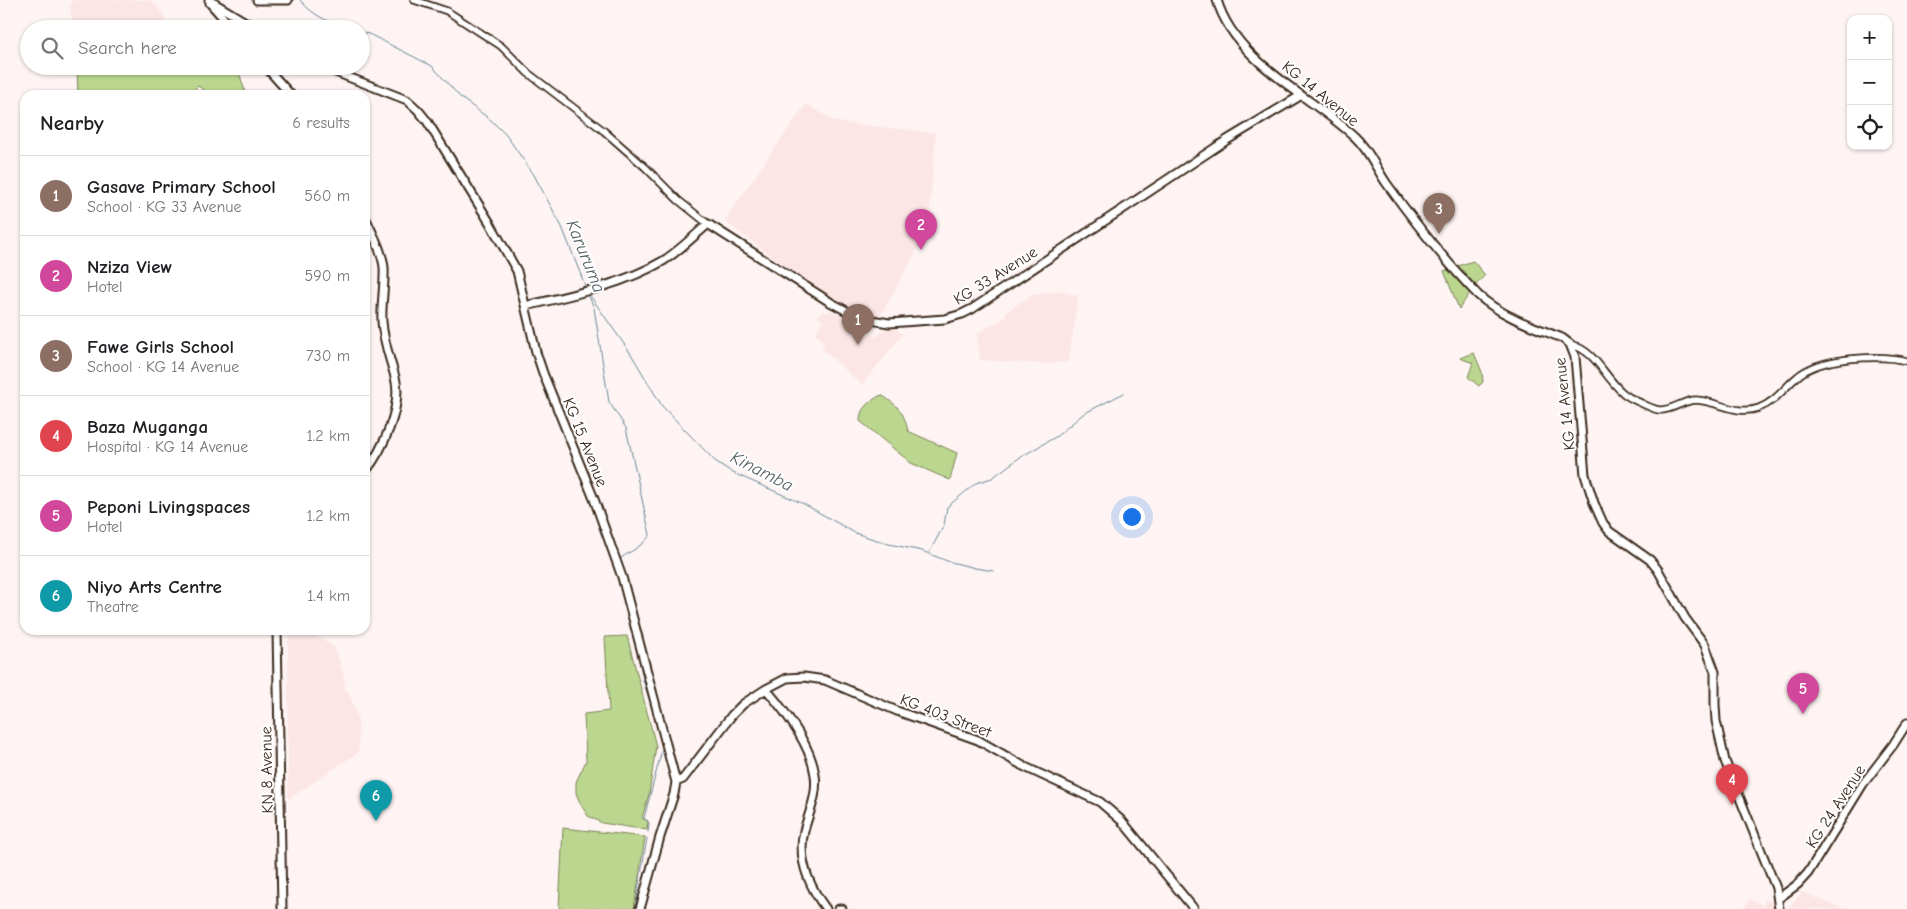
<!DOCTYPE html>
<meta charset="utf-8">
<style>
body{margin:0;font-family:"Comic Neue",sans-serif;background:#f6f6f6;color:#202124}
.controls{position:absolute;right:15px;top:15px;display:grid;overflow:hidden;border-radius:10px;box-shadow:0 1px 4px #0004}
.controls button{width:45px;height:45px;display:grid;place-items:center;padding:0;border:0;border-bottom:1px solid #e0e0e0;background:#fff;color:#202124;font:25px sans-serif}
.you{position:absolute;left:1131px;top:516px;width:18px;height:18px;margin:-12px;border:4px solid #fff;border-radius:50%;background:#1a73e8;box-shadow:0 0 0 8px #1a73e833}
.badge{display:grid;place-items:center;width:32px;height:32px;border-radius:50%;background:#ea580c;color:#fff;font-size:16px;font-weight:700}
.pin{position:absolute;translate:-50% -41px;filter:drop-shadow(0 1px 2px #0008)}
.pin::after{content:'';position:absolute;top:26px;width:18px;height:15px;background:inherit;clip-path:polygon(0 0,100% 0,50% 100%)}
.list{margin:0;padding:0;list-style:none}
h2{display:flex;justify-content:space-between;align-items:center;height:65px;margin:0;padding:0 20px;font-size:21px}
h2 small{font-size:16px;font-weight:400;color:#757577}
.list li{display:grid;grid-template-columns:32px 1fr auto;gap:15px;align-items:center;box-sizing:border-box;height:80px;padding:0 20px;border-top:1px solid #e0e0e0}
.list b{display:block;font-size:19px;white-space:nowrap}
.list p{margin:0;font-size:16px;white-space:nowrap;color:#757577}
.list em{font-size:16px;font-style:normal;color:#757577}
.icon{flex:none;width:28px;height:28px;fill:none;stroke:currentColor;stroke-width:2;stroke-linecap:round;stroke-linejoin:round}
.map{position:relative;flex:none;width:1907px;height:909px;overflow:hidden}
.search{position:absolute;background:#fff;box-shadow:0 1px 4px #0004;left:20px;top:20px;width:350px;height:55px;display:flex;align-items:center;gap:12px;box-sizing:border-box;padding:0 18px;border-radius:28px;color:#757577;font-size:19px}
.panel{position:absolute;background:#fff;box-shadow:0 1px 4px #0004;left:20px;top:90px;width:350px;height:545px;border-radius:15px}
.map>svg:first-child{display:block}
.built{fill:#fce6e5}
.green{fill:#bbd78f;stroke:#7b8056}
.lines{fill:none;stroke-linecap:round;stroke-linejoin:round}
.stream{stroke:#668695;stroke-width:1}
.minor-casing{stroke:#3b2a1e;stroke-width:9}
.major-casing{stroke:#3b2a1e;stroke-width:11}
.minor{stroke:#fff;stroke-width:5.5}
.major{stroke:#fff;stroke-width:7}
.labels{text-anchor:middle;stroke-width:4;stroke-linejoin:round;paint-order:stroke}
.street-label{font-size:16px;fill:#3b2a1e;stroke:#fff}
.water-label{font-size:18px;font-style:italic;fill:#546063;stroke:#fff}
</style>
<div class="map">
<svg width="1907" height="909" viewBox="0 0 1907 909">
<rect width="100%" height="100%" fill="#fef4f3"/>
<filter id="ink" filterUnits="userSpaceOnUse"><feTurbulence type="fractalNoise" baseFrequency=".02" numOctaves="2"/><feDisplacementMap in="SourceGraphic" scale="10" xChannelSelector="R" yChannelSelector="G"/><feConvolveMatrix kernelMatrix="1 2 1 2 8 2 1 2 1" color-interpolation-filters="sRGB"/></filter>
<g filter="url(#ink)">
<!-- built -->
<path class="built" d="M72,0H151L165,17L168,29H73L70,6Z
M806,104L836,122L936,133L928,231L872,330L724,221Z
M1060,290L1078,296L1069,362L1041,364L980,360L977,333L1004,318L1006,312L1030,296Z
M830,310L861,329L877,337L889,325L903,334L862,385L821,348L825,342L815,334L822,321L818,316L823,311L827,313Z
M288,630H307L335,647L346,683L343,686L350,695L358,720L359,752L290,798H288Z
M1802,892L1839,907L1844,909H1787Z
M1750,899L1760,904L1763,905L1765,900L1776,902L1774,909H1744Z"/>
<!-- green -->
<path class="green" d="M77,66H228L237,69L239,72L246,95H211L198,86L189,95H78Z
M1473,261L1485,275L1473,288L1455,267Z
M1452,268L1472,290L1459,309L1444,271Z
M1474,353L1482,372L1483,382L1479,386L1468,377L1473,363L1460,358Z
M881,395C898,405 904,412 908,431L957,453L950,480L911,463L860,421C860,407 869,402 881,395Z
M627,636L656,746L649,794L642,818L648,821L647,830L602,823L588,816L581,805L576,793V782L586,761L584,714L609,711L605,637Z
M563,828L645,837L634,909H559Z"/>
<g class="lines">
<!-- stream -->
<path class="stream" d="M300,0C312,15 331,24 350,29
M361,32L369,34L432,66L461,98L491,120L506,135L534,175L562,227L586,288
M588,294L594,308L609,402L626,428L650,535C644,545 631,551 621,558
M591,297L631,354L662,406L715,461L733,473L804,504L855,533L889,544L922,551L947,561L975,568L994,571
M929,553L944,525L947,507L976,483L992,478L1019,458L1057,436L1083,414L1124,393
M637,647L643,680L656,720
M648,832L649,823L644,818L663,746
M635,909L647,838"/>
<defs>
<path id="minor" d="M414,0L447,11L501,46L528,73L604,131L645,167L678,200L708,224
M1570,344C1597,352 1602,374 1622,392C1627,397 1634,400 1641,403C1647,406 1653,409 1659,410C1672,411 1683,400 1696,400C1718,401 1736,416 1759,408C1775,402 1784,388 1797,377C1818,357 1880,354 1907,361"/>
<path id="major" d="M209,0L257,29
M257,0H288
M1217,0C1235,62 1311,96 1355,137C1369,150 1376,168 1387,184C1415,223 1445,261 1478,295C1501,316 1534,327 1562,338L1570,344L1575,357L1585,475L1594,503L1603,523L1609,531L1650,560L1658,570L1685,618L1705,645L1715,672V704L1716,721L1725,761L1776,888L1779,909
M210,3L233,29
M265,66L291,95
M320,66L407,100L418,110L427,121L490,223L517,271L536,352L543,373L594,499L622,577L676,782L674,794L660,837L640,909
M365,217C372,233 382,250 384,267C385,285 381,303 382,321C383,341 390,358 395,377C403,406 383,450 365,472
M526,306C572,295 622,285 663,261C679,251 693,237 708,224L830,302L860,318L889,323L945,319L962,314L972,309L1227,140L1300,96
M277,630L282,909
M766,689C785,711 811,745 815,775C818,795 809,812 804,831C797,860 809,886 826,909
M676,782L683,779L732,715L743,704L766,689L787,678L804,677L825,680L897,711L978,740L1025,767L1100,802L1122,821L1194,909
M1779,898L1798,884L1808,873L1863,784L1893,745L1907,723
M839,909H842"/>
</defs>
<!-- minor casing -->
<use href="#minor" class="minor-casing"/>
<!-- major casing -->
<use href="#major" class="major-casing"/>
<!-- minor -->
<use href="#minor" class="minor"/>
<!-- major -->
<use href="#major" class="major"/>
</g>
</g>
<g class="labels">
<!-- street labels -->
<g class="street-label">
<text transform="translate(1321 93) rotate(39)" y="6">KG 14 Avenue</text>
<text transform="translate(995 275) rotate(-32)" y="6">KG 33 Avenue</text>
<text transform="translate(1564 404) rotate(-96)" y="6">KG 14 Avenue</text>
<text transform="translate(586 442) rotate(68)" y="6">KG 15 Avenue</text>
<text transform="translate(946 715) rotate(21)" y="6">KG 403 Street</text>
<text transform="translate(266 770) rotate(-91)" y="6">KN 8 Avenue</text>
<text transform="translate(1835 806) rotate(-57)" y="6">KG 24 Avenue</text>
</g>
<!-- water labels -->
<g class="water-label">
<text transform="translate(586 256) rotate(68)" y="6">Karuruma</text>
<text transform="translate(762 471) rotate(27)" y="6">Kinamba</text>
</g>
</g>
</svg>
<div class="controls">
<button>+</button>
<button>−</button>
<button><svg class="icon" aria-label="locate" viewBox="0 0 24 24"><circle cx="12" cy="12" r="6"/><path d="M12 2v4M12 18v4M2 12h4M18 12h4"/></svg></button>
</div>
<div class="you"></div>
<div class="pin badge" style="left:858px;top:345px;background:#8d6e63">1</div>
<div class="pin badge" style="left:921px;top:250px;background:#d1479c">2</div>
<div class="pin badge" style="left:1439px;top:234px;background:#8d6e63">3</div>
<div class="pin badge" style="left:1732px;top:805px;background:#e0444e">4</div>
<div class="pin badge" style="left:1803px;top:714px;background:#d1479c">5</div>
<div class="pin badge" style="left:376px;top:821px;background:#0f9aa8">6</div>
<div class="search"><svg class="icon" aria-label="search" viewBox="0 0 24 24"><circle cx="10" cy="10" r="6"/><path d="M15 15l6 6"/></svg>Search here</div>
<section class="panel">
<h2>Nearby<small>6 results</small></h2>
<ul class="list">
<li><span class="badge" style="background:#8d6e63">1</span><div><b>Gasave Primary School</b><p>School · KG 33 Avenue</p></div><em>560 m</em></li>
<li><span class="badge" style="background:#d1479c">2</span><div><b>Nziza View</b><p>Hotel</p></div><em>590 m</em></li>
<li><span class="badge" style="background:#8d6e63">3</span><div><b>Fawe Girls School</b><p>School · KG 14 Avenue</p></div><em>730 m</em></li>
<li><span class="badge" style="background:#e0444e">4</span><div><b>Baza Muganga</b><p>Hospital · KG 14 Avenue</p></div><em>1.2 km</em></li>
<li><span class="badge" style="background:#d1479c">5</span><div><b>Peponi Livingspaces</b><p>Hotel</p></div><em>1.2 km</em></li>
<li><span class="badge" style="background:#0f9aa8">6</span><div><b>Niyo Arts Centre</b><p>Theatre</p></div><em>1.4 km</em></li>
</ul>
</section>
</div>
